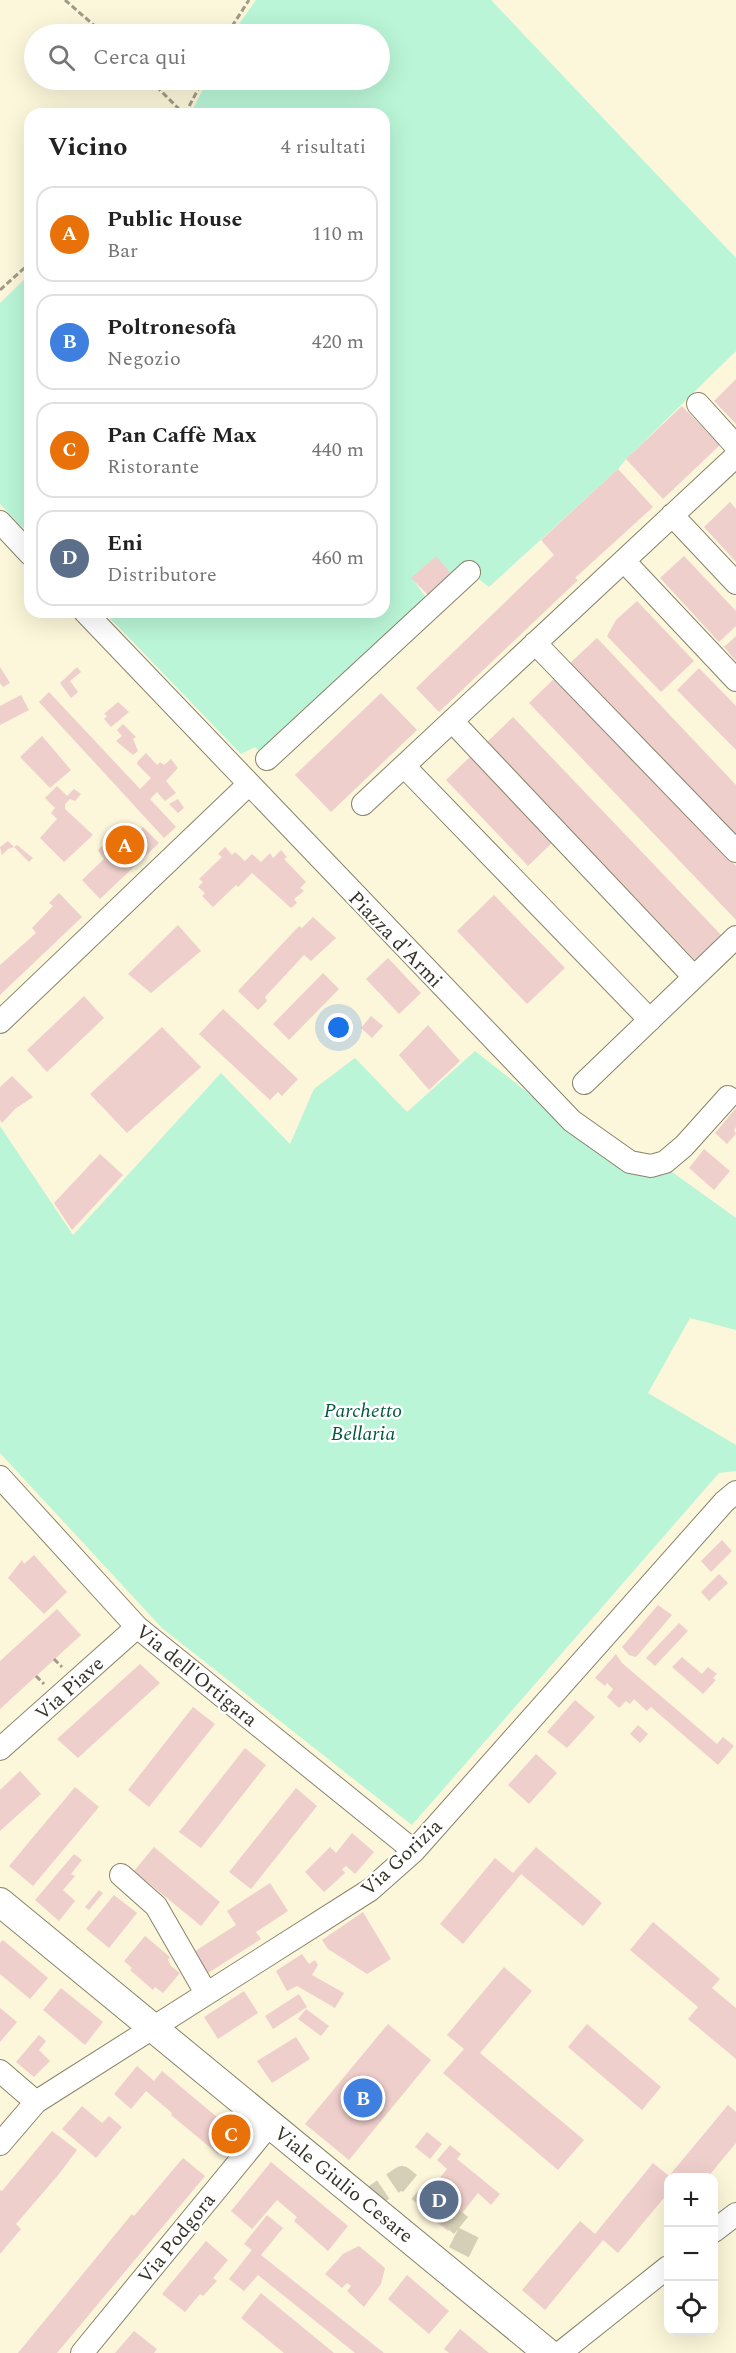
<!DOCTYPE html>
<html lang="it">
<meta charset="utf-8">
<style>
body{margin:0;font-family:Spectral,serif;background:#f2f2f2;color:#222}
.controls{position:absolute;right:18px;bottom:18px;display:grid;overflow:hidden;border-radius:12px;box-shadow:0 6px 24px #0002}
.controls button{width:54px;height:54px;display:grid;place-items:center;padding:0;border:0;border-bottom:2px solid #e0e0e0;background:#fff;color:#222;font:30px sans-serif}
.you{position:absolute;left:339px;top:1028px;width:21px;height:21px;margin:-15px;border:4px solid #fff;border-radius:50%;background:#1a73e8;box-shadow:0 0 0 9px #1a73e833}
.badge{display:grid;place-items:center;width:39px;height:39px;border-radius:50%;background:#111827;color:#fff;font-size:20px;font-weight:700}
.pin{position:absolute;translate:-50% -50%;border:3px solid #fff;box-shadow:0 2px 6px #0006}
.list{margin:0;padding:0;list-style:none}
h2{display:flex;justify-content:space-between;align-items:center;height:78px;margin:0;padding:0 24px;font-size:26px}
h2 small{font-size:20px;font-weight:400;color:#767676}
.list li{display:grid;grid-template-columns:39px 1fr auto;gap:18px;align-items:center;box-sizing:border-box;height:96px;margin:0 12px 12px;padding:0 12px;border:2px solid #e0e0e0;border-radius:18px}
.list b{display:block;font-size:22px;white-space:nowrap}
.list p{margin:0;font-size:20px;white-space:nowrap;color:#767676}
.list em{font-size:20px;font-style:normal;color:#767676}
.icon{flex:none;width:33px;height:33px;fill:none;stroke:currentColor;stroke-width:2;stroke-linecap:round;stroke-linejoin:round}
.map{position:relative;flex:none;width:736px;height:2353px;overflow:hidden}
.search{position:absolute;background:#fff;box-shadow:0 6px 24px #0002;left:24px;top:24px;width:366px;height:66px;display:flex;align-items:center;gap:15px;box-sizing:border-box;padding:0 21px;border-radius:33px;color:#767676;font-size:22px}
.panel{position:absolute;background:#fff;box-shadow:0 6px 24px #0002;left:24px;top:108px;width:366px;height:510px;border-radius:18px}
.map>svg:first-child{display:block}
.green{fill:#baf5d7}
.building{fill:#efcfcb}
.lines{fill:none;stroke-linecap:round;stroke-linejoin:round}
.minor-tunnel{stroke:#d4cfb6;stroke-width:22;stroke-dasharray:22 11;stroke-linecap:butt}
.minor-casing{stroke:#89836a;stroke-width:24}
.major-casing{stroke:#89836a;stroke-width:30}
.path{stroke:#a09b87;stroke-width:3;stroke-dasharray:6 3;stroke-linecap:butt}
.minor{stroke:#fff;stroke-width:22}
.major{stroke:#fff;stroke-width:28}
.labels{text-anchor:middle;stroke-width:5;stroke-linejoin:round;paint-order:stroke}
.street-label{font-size:20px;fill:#343127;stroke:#fff}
.park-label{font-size:20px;font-style:italic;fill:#00593b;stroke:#fff}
</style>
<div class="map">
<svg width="736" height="2353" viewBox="0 0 736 2353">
<rect width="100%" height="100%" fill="#fcf6da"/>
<!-- green -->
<path class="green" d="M256,0H491L736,258V351L626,459L618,469L489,587L469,572L453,576L435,557L412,578L432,606L267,759L255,747L241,754L104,612H384V114H190L208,80H380V34H232Z
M30,274V535L0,504V303Z
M475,1051L625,1169H668L736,1218V1330L690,1318L648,1393L736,1445V1471L719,1473L412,1825L162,1628L0,1453V1126L73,1235L221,1073L290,1144L314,1089L355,1058L407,1112Z"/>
<!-- building -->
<path class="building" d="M736,379V424L714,401Z
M682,406L720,445L663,499L626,459Z
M618,469L653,507L575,578L578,580L439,712L416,688L554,555L541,540Z
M730,502L736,509V562L704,527Z
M436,556L453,576L430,597L411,578Z
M684,556L736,611V626L719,642L660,578Z
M637,601L694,661L661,692L607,636L616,620Z
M736,636V661L724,647Z
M597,638L736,785V838L570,663Z
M0,667L10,683L3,687L0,683Z
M77,667L81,672L70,681L78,692L71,698L60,683Z
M699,668L736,706V750L677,690Z
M556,677L736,866V920L529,703Z
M49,692L140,789L151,778L137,764L138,761L146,753L157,765L160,762L164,765L171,759L178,768L166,781L176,793L165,801L157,792L150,799L176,827L164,838L39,702Z
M381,693L417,730L331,812L295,775Z
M21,695L29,710L0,725V706Z
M118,702L129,712L111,727L104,719L107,716L104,714Z
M513,717L724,938L698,963L487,742Z
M123,724L136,737L133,739L138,751L133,755L116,741L122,736L117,730Z
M42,736L71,770L50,788L20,757Z
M472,755L553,842L528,866L446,780Z
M57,786L67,796L74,789L81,794L75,801L70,799L65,804V809L93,835L64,862L40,838L57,819L51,813L55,808L45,798Z
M178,799L184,808L178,813L169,804Z
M143,827L159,843L100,899L82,880L104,859L98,850L119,829L130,840Z
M8,841L14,847L8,849L2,855L0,847Z
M17,845L33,858L29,862L14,847Z
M225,847L232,855L235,852L245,861L252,854L261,862L270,853L273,858L281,850L287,857L284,859L306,882L300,888L304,891L294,899L297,903L291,908L252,873L238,887L236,885L213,907L202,896L205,893L198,887L203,882L199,879L222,857L218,854Z
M59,893L82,917L0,995V965L36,933L32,928L53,906L49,903Z
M494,895L565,968L527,1004L457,931Z
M313,917L336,938L311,961L304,955L265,997L267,1001L258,1010L238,991L299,926L302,928Z
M178,925L201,951L151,993L128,974Z
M388,958L421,993L399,1014L366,979Z
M323,973L339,989L289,1040L273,1024Z
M84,996L104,1018L47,1072L27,1050Z
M223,1009L298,1079L282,1096L278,1092L270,1100L199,1034Z
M371,1016L383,1026L372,1038L361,1028Z
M428,1025L460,1061L429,1090L399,1055Z
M162,1027L201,1067L127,1133L90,1094Z
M12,1076L33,1097L15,1109L2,1123L0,1120V1087Z
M736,1108V1127L734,1130L736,1134L727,1144L715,1133Z
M704,1149L730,1171L714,1190L689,1168Z
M100,1154L123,1175L72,1230L54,1203Z
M722,1540L732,1551L711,1572L701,1561Z
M34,1555L67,1592L44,1614L8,1578L22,1560L24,1564Z
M719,1574L728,1583L709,1601L701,1592Z
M658,1605L672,1615L636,1657L629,1655L622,1647Z
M57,1609L81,1635L0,1709V1661Z
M679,1623L688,1631L655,1666L646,1658Z
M616,1654L622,1663L717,1744L723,1737L734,1746L718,1765L651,1707L647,1711L634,1699L630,1704L626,1701L619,1708L607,1697L613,1689L607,1683L605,1686L595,1678Z
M682,1657L702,1674L708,1667L717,1674L713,1678L716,1680L703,1694L672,1667Z
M140,1664L160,1683L78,1758L57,1739Z
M575,1700L595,1717L567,1748L547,1732Z
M193,1707L215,1724L149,1807L128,1790Z
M638,1725L648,1734L640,1743L630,1734Z
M245,1748L266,1765L201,1848L179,1832Z
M536,1754L557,1773L529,1804L508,1785Z
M20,1771L41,1794L0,1831V1790Z
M75,1787L99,1807L33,1886L9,1866Z
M296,1788L317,1806L251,1889L229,1872Z
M352,1833L374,1852L355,1874L346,1866L342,1869L345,1873L324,1892L305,1872L330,1847L336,1853Z
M154,1847L220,1902L201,1926L134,1871Z
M536,1847L602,1903L583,1926L521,1874L463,1944L440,1924L495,1858L513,1873Z
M74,1854L82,1860L71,1874L75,1876L63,1890L75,1901L59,1921L35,1900Z
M270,1883L288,1911L256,1932L261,1939L202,1977L189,1955L236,1925L227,1911Z
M99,1890L103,1893L89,1910L85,1907Z
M114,1895L137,1913L109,1948L86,1929Z
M363,1912L391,1959L367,1974L328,1949L322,1940Z
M653,1922L720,1979L712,1988L736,2008V2059L688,2019L698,2007L630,1950Z
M145,1936L170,1957L168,1960L171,1966L180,1973L163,1993L155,1987L153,1990L130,1970L132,1968L124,1961Z
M3,1940L48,1978L30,1999L0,1974V1943Z
M302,1954L309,1964L315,1960L318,1965L312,1975L344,1993L335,2008L297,1986L287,1991L276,1971Z
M504,1967L532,1991L480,2053L584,2140L558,2170L443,2073L464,2049L447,2035Z
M61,1988L103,2022L85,2045L43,2010Z
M244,1991L258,2013L218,2039L204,2017Z
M299,1994L307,2007L273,2029L265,2016Z
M0,2008L17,2022L0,2042Z
M306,2009L329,2026L321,2036L298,2019Z
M388,2024L431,2060L349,2160L305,2124Z
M587,2024L661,2087L642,2110L568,2047Z
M39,2035L46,2041L39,2050L50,2061L34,2077L16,2062Z
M296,2037L310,2059L272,2083L257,2061Z
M137,2066L154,2081L162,2071L236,2133L218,2154L171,2115L172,2113L146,2091L131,2109L114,2094Z
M728,2105L736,2112V2143L707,2178H668V2193L618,2253L603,2240L545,2310L522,2290L580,2221L595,2234L653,2163L669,2176Z
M82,2106L102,2123L109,2116L122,2127L96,2158L62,2129Z
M52,2131L77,2150L59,2174L16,2224L21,2229L0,2254V2190L2,2191Z
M427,2132L442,2144L430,2159L415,2147Z
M450,2145L461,2154L457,2159L500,2194L491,2205L478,2193L448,2231L417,2207L447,2169L437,2160Z
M183,2158L205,2176L57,2353H18L132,2214L134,2216Z
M271,2162L348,2226L328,2251L294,2221L297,2217L277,2200L252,2229L231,2211Z
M267,2215L283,2228L261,2255L384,2353H355L258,2275L244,2291L229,2279L252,2250L244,2244Z
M206,2241L228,2260L213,2278L217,2281L203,2296L200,2294L185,2312L162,2294Z
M359,2246L385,2268L381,2284L364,2307L347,2291L351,2286L347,2283L342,2288L325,2274L343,2254Z
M407,2275L449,2311L429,2334L388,2299Z
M261,2293L334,2353H284L241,2318Z
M460,2329L489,2353H449L444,2349Z
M134,2331L157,2349L154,2353H115Z"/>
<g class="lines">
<!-- minor-tunnel -->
<path class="minor-tunnel" d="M365,2202L402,2177L469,2232L449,2272"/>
<defs>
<path id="minor" d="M698,404L736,446
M672,515L736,583
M0,522L30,554
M624,561L736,680
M85,612L572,1121L630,1162L651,1166L665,1162L684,1146L728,1097
M535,643L736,851
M452,721L694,977
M267,759L469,572
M404,766L650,1020
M363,804L736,456
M0,1022L248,785
M584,1083L736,937
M0,1477L137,1627L414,1851
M0,1749L137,1627
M121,1875L156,1906L206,1993
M0,2071L36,2102
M0,2144L36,2102L370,1890L414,1851L724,1502L736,1492
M714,2231L736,2214
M82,2353L270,2124
M560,2353L668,2267"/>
<path id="major" d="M0,1902L548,2353"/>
</defs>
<!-- minor casing -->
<use href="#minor" class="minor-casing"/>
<!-- major casing -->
<use href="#major" class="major-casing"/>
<!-- path -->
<path class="path" d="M65,0L104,34
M227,34L249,0
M150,80L184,114
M185,114L203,80
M0,290L30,263
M54,1659L62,1667
M36,1676L44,1684"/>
<!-- minor -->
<use href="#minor" class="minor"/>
<!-- major -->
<use href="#major" class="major"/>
</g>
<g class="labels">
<!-- street labels -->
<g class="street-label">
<text transform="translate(396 939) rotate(46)" y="7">Piazza d'Armi</text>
<text transform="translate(197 1675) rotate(39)" y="7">Via dell'Ortigara</text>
<text transform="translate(69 1688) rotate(-42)" y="7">Via Piave</text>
<text transform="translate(401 1857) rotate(-43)" y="7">Via Gorizia</text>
<text transform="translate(344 2184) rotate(39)" y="7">Viale Giulio Cesare</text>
<text transform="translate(176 2238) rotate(-51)" y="7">Via Podgora</text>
</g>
<!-- park labels -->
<g class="park-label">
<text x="363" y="1417">Parchetto<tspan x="363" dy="23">Bellaria</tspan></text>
</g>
</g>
</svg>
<div class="controls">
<button>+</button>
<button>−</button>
<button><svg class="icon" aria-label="locate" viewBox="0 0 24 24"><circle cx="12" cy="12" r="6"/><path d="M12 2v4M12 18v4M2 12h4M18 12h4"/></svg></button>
</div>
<div class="you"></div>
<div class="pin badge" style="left:125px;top:845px;background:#e8710a">A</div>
<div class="pin badge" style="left:363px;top:2098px;background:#3f7fe0">B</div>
<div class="pin badge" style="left:231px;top:2134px;background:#e8710a">C</div>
<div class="pin badge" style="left:439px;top:2200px;background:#5c6f8a">D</div>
<div class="search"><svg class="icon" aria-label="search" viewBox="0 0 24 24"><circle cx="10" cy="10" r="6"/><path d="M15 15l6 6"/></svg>Cerca qui</div>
<section class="panel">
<h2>Vicino<small>4 risultati</small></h2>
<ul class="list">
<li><span class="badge" style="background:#e8710a">A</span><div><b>Public House</b><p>Bar</p></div><em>110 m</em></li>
<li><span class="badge" style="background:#3f7fe0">B</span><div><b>Poltronesofà</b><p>Negozio</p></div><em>420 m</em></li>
<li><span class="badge" style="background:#e8710a">C</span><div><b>Pan Caffè Max</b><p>Ristorante</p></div><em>440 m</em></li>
<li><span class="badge" style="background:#5c6f8a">D</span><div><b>Eni</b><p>Distributore</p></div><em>460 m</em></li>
</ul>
</section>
</div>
